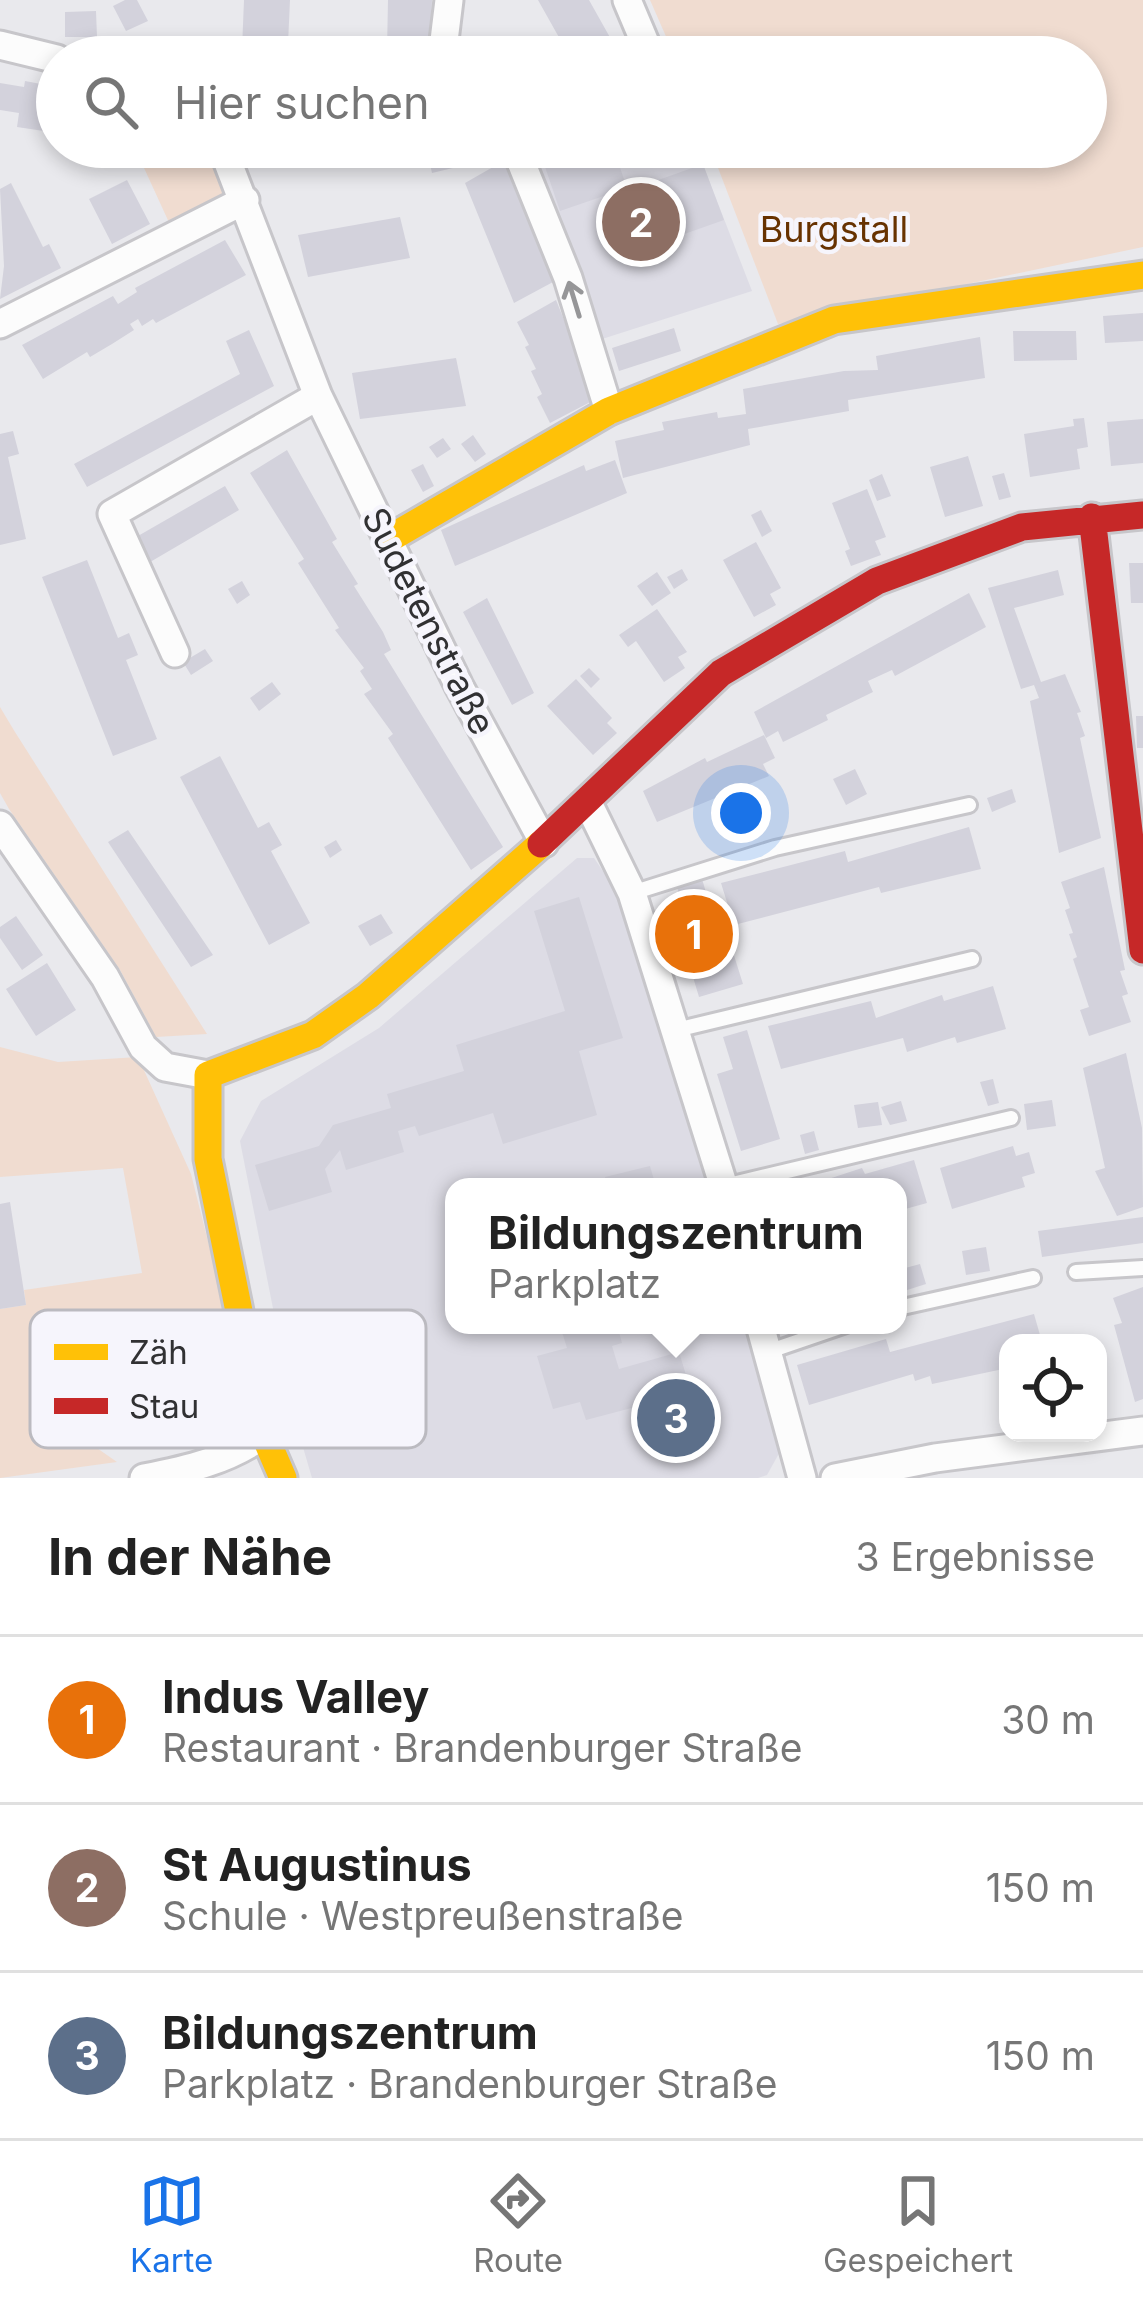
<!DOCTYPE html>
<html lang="de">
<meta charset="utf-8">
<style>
body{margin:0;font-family:Inter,sans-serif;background:#f2f2f2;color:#222}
.controls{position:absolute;right:36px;bottom:36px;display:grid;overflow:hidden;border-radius:24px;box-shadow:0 6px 18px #0003}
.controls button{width:108px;height:108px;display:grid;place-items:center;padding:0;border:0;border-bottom:3px solid #e0e0e0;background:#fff;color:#222;font:60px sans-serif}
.you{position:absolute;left:741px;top:813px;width:42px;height:42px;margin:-30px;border:9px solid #fff;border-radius:50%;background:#1a73e8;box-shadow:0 0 0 18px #1a73e833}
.badge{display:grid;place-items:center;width:78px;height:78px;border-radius:50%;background:#1a73e8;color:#fff;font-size:39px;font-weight:700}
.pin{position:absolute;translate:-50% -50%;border:6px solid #fff;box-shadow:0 3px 12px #0006}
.popup{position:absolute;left:445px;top:1178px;width:462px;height:156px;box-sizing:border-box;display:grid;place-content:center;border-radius:24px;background:#fff;filter:drop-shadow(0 3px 9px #0005);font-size:39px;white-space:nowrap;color:#767676}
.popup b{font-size:45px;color:#222}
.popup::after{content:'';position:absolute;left:50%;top:100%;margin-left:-24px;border:24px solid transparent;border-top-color:#fff}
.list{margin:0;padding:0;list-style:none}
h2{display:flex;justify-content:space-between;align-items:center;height:156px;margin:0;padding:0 48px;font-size:51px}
h2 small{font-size:39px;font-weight:400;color:#767676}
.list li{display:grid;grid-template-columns:78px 1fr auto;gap:36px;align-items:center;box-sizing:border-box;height:168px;padding:0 48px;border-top:3px solid #e0e0e0}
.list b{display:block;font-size:45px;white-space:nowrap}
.list p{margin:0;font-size:39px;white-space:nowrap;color:#767676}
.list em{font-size:39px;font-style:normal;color:#767676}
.icon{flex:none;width:66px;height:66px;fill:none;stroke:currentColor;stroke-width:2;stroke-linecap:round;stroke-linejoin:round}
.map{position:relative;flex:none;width:1143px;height:1478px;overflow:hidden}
.search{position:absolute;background:#fff;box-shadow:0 6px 18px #0003;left:36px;right:36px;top:36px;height:132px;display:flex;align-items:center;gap:30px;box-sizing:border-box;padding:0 42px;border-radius:66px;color:#767676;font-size:45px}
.sheet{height:660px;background:#fff}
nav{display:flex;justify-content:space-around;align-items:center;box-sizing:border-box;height:168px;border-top:3px solid #e0e0e0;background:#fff;font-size:33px;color:#767676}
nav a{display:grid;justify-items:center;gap:6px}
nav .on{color:#1a73e8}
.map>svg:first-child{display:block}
.built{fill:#dddce5}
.green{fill:#f0dcd0}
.building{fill:#d3d2dc}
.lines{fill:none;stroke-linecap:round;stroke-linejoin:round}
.lane-casing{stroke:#c7c6ca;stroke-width:20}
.street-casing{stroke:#c7c6ca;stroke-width:33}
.slow-casing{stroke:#c7c6ca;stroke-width:33}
.jam-casing{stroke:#c7c6ca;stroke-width:33}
.lane{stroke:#fcfcfc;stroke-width:14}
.street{stroke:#fcfcfc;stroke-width:27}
.slow{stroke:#ffc107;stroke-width:27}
.jam{stroke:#c62828;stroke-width:27}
.oneway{stroke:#969698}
.labels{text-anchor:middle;stroke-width:9;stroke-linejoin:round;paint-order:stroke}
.park-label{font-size:36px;fill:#673200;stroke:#f6f5fc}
.street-label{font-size:36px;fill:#313133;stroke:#f6f5fc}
.key{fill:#f6f5fc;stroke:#bbbac0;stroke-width:3}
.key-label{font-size:33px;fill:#313133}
</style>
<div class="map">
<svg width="1143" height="1478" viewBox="0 0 1143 1478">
<rect width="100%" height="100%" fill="#e9e9ed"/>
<!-- built -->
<path class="built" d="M549,147H696L752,291L599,340L534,153Z
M577,858H594L615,889L665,1024L714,1187H454V1325H750L782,1448L767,1475L758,1478H312L295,1420L240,1141L261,1101L379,1028Z"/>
<!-- green -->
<path class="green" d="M650,0H1143V247L778,324L710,147H1086V57H675Z
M161,147H216L238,198L172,229L139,157Z
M0,707L15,732L207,1034L156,1037L120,970L9,809L0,793Z
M0,1047L58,1062L138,1057L191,1174L245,1389L237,1419L204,1431L143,1327L41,1340L45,1412L117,1462L0,1478V1309L26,1305L24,1290L142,1273L123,1168L0,1177Z"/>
<!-- building -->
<path class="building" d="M125,0H137L148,21L126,31L113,6Z
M244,0H290L288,44L242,49Z
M388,0H432L430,46L387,50Z
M538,0H589L621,57H570Z
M96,11L97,37H65V12Z
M25,81L57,87V133L17,127L19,113L0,110V83L24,87Z
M92,147H134L133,157Z
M426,147H453L457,167L432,173Z
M567,147H613L627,188L560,211L541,155Z
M507,159L529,204L524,207L553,282L514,303L465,183Z
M703,164L724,220L659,243L639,187Z
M127,180L150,224L112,244L89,199Z
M11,183L43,247L49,244L61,268L0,299L4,266L0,189Z
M400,217L410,258L308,277L298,235Z
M225,240L246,275L156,323L153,319L142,326L138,319L130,324L134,330L112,344L90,357L87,352L43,379L22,345L113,296L118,304L137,292L135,288Z
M556,300L596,399L550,423L537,397L542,394L531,371L536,369L525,347L529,345L517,322Z
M1143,313V341L1105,343L1103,316Z
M674,328L681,351L619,371L612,348Z
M249,330L274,386L87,487L74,464L240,374L226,341Z
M1013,331H1076L1077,360L1014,361Z
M980,337L985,378L848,400L849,411L748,429L750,445L623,478L615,441L664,430L662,422L717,412L718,418L746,414L743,389L844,371L878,370L876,356Z
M456,358L466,406L360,419L352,373Z
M1084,418L1088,447L1077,449L1080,469L1030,477L1024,434L1074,426L1073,419Z
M1143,419V463L1111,466L1107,422Z
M13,431L19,454L8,457L26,539L0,545V434Z
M473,435L486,454L475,462L461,444Z
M443,438L451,449L437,458L429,447Z
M287,450L337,539L332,542L358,584L354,586L383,632L391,650L384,654L503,847L471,870L388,738L393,734L364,694L372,689L360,671L364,668L335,630L339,628L298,563L304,559L250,473Z
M968,456L983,506L945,517L930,467Z
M615,460L627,493L455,566L441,530L584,465L586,471Z
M423,464L434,486L423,492L411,470Z
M1004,473L1011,497L999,500L992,476Z
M882,474L891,496L877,501L869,480Z
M225,486L239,510L145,565L131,540Z
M867,489L886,537L875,541L881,555L851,566L845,551L850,549L832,503Z
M761,510L772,531L762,537L751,515Z
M756,542L781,588L770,594L776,605L754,617L723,560Z
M87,560L118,638L129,633L138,655L126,660L157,739L113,756L42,577Z
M1129,563H1143V603H1131Z
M682,569L688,580L674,589L667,577Z
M1058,570L1064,595L1014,608L1041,682L1065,674L1081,712L1077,713L1085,736L1080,738L1101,838L1059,853L1030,701L1039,698L1034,685L1021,689L988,588Z
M657,572L671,593L652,606L637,586Z
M242,581L250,595L237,604L228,589Z
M969,593L986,627L895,676L892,670L868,681L873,692L826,715L828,720L783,742L778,731L766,738L754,712Z
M487,598L534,693L512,705L463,612Z
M657,609L687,652L678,657L685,668L664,682L636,641L628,647L619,635Z
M205,649L213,661L191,675L183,662Z
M589,668L600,679L591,688L580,676Z
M576,679L612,718L607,723L617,733L593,755L547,706Z
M272,682L281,694L259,711L250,698Z
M1136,716H1143V748H1137Z
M764,735L775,758L763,764L769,776L657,822L643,791L705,758L707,762Z
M220,756L258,828L269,822L282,845L271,851L310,923L269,945L180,777Z
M855,769L867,794L846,805L833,779Z
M1012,789L1016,802L992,812L987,798Z
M969,827L981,869L881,893L879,887L734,925L721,883L845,851L848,862Z
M128,830L213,955L191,967L108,842Z
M336,840L342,850L330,858L324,847Z
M1104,867L1125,970L1120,971L1128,994L1122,996L1131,1022L1089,1036L1080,1010L1089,1007L1073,959L1077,957L1069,934L1073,933L1065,910L1070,908L1061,882Z
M702,879L723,949L731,946L743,984L699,997L674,914L684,911L677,887Z
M579,897L623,1038L579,1051L597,1115L503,1144L493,1113L419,1136L415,1126L398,1131L404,1152L346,1170L340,1150L325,1169L332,1192L269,1211L255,1165L319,1146L333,1125L391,1108L387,1094L464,1071L456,1045L565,1011L534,911Z
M381,914L393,933L370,946L358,926Z
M16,916L43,955L22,970L0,938V927Z
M47,963L76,1010L36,1036L6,989Z
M993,986L1006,1029L957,1043L955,1037L907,1052L903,1038L781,1069L768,1026L871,1001L876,1018L942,995L944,1001Z
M747,1030L780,1139L741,1151L717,1074L733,1069L723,1037Z
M1126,1053L1142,1128L1143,1207L1117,1216L1095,1171L1105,1168L1083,1068Z
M993,1079L999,1103L988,1106L980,1082Z
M1052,1100L1056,1126L1027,1130L1024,1104Z
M901,1101L907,1121L890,1125L881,1107Z
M878,1102L882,1125L858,1128L854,1105Z
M814,1131L819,1150L805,1154L800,1135Z
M1013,1146L1016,1156L1029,1152L1035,1173L1022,1177L1025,1187L952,1209L940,1168Z
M914,1160L927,1203L898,1211V1187H804L862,1168L865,1174Z
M650,1166L656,1187H607L605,1177Z
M10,1202L26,1305L0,1309V1204Z
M1143,1217V1243L1042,1257L1038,1231Z
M986,1247L990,1271L966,1275L962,1251Z
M920,1264L926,1284L904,1291L898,1270Z
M1143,1287V1399L1135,1402L1114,1325L1122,1323L1113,1298Z
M1034,1314L1042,1342L1008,1343V1368L932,1384L930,1376L915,1381L913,1374L809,1405L797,1365L886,1339L890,1352Z
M585,1325H617L622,1343L612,1346L619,1369L679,1352L686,1375L677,1377L679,1386L641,1397L643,1405L586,1420L580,1402L553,1409L537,1356L567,1348L562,1332Z
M133,1340L139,1381L77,1391L71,1349Z
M169,1382L173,1406L152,1409L148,1384Z"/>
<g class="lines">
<defs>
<path id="lane" d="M632,893L775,848L969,805
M676,1030L972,959
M724,1186L1011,1118
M1076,1272L1143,1268
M898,1308L1033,1278
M767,1352L846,1325"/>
<path id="street" d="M627,0L651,57
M0,45L57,59
M442,57L449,0
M222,147L318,396L459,686L544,843
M515,147L568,278L609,411
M0,324L245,200
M175,653L112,514L318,396
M588,803L632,893L724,1187
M0,825L105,977L143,1047L165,1067L208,1075
M760,1325L802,1478
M144,1478C186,1470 230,1460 264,1434
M835,1478L935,1458L1143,1431"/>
<path id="slow" d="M387,540L609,411L834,320L1143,275
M283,1478L264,1434L208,1159V1075L313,1035L368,996L541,844"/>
<path id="jam" d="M1092,517L1143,950
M541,844L721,673L877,581L1022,527L1143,515"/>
</defs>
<!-- lane casing -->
<use href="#lane" class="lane-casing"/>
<!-- street casing -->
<use href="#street" class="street-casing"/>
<!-- slow casing -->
<use href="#slow" class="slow-casing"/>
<!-- jam casing -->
<use href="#jam" class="jam-casing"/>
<!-- lane -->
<use href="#lane" class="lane"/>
<!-- street -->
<use href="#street" class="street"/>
<!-- slow -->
<use href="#slow" class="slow"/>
<!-- jam -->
<use href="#jam" class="jam"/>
</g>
<!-- one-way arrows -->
<defs><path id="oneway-shaft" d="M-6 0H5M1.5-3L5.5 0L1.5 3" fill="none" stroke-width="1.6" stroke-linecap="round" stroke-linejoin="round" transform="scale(3)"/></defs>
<use class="oneway" href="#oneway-shaft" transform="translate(574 299) rotate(-107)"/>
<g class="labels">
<!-- park labels -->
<g class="park-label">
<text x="834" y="242">Burgstall</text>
</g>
<!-- street labels -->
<g class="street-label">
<text transform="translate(429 621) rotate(63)" y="13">Sudetenstraße</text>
</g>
</g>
<!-- legend -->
<rect x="30" y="1310" width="396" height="138" rx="18" class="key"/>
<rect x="54" y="1344" width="54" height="16" fill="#ffc107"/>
<rect x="54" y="1398" width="54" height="16" fill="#c62828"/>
<g class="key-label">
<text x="129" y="1364">Zäh</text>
<text x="129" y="1418">Stau</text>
</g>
</svg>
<div class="controls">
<button><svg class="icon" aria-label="locate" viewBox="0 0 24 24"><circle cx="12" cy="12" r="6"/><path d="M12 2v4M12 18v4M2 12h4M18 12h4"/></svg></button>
</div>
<div class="you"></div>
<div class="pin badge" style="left:694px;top:934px;background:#e8710a">1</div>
<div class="pin badge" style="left:641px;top:222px;background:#8d6e63">2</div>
<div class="pin badge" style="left:676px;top:1418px;background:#5c6f8a">3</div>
<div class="popup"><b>Bildungszentrum</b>Parkplatz</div>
<div class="search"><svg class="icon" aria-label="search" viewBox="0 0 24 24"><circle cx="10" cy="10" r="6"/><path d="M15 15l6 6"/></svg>Hier suchen</div>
</div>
<section class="sheet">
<h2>In der Nähe<small>3 Ergebnisse</small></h2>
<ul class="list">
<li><span class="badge" style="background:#e8710a">1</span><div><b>Indus Valley</b><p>Restaurant · Brandenburger Straße</p></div><em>30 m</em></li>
<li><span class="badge" style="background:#8d6e63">2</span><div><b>St Augustinus</b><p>Schule · Westpreußenstraße</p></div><em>150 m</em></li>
<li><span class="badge" style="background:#5c6f8a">3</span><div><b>Bildungszentrum</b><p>Parkplatz · Brandenburger Straße</p></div><em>150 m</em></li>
</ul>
</section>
<nav>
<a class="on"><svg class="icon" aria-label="map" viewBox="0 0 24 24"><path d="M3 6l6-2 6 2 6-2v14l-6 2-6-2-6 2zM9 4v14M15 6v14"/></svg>Karte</a>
<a><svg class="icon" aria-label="directions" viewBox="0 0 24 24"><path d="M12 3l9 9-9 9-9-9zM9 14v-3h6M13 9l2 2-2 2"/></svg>Route</a>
<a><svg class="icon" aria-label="saved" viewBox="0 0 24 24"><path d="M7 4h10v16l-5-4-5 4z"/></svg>Gespeichert</a>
</nav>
